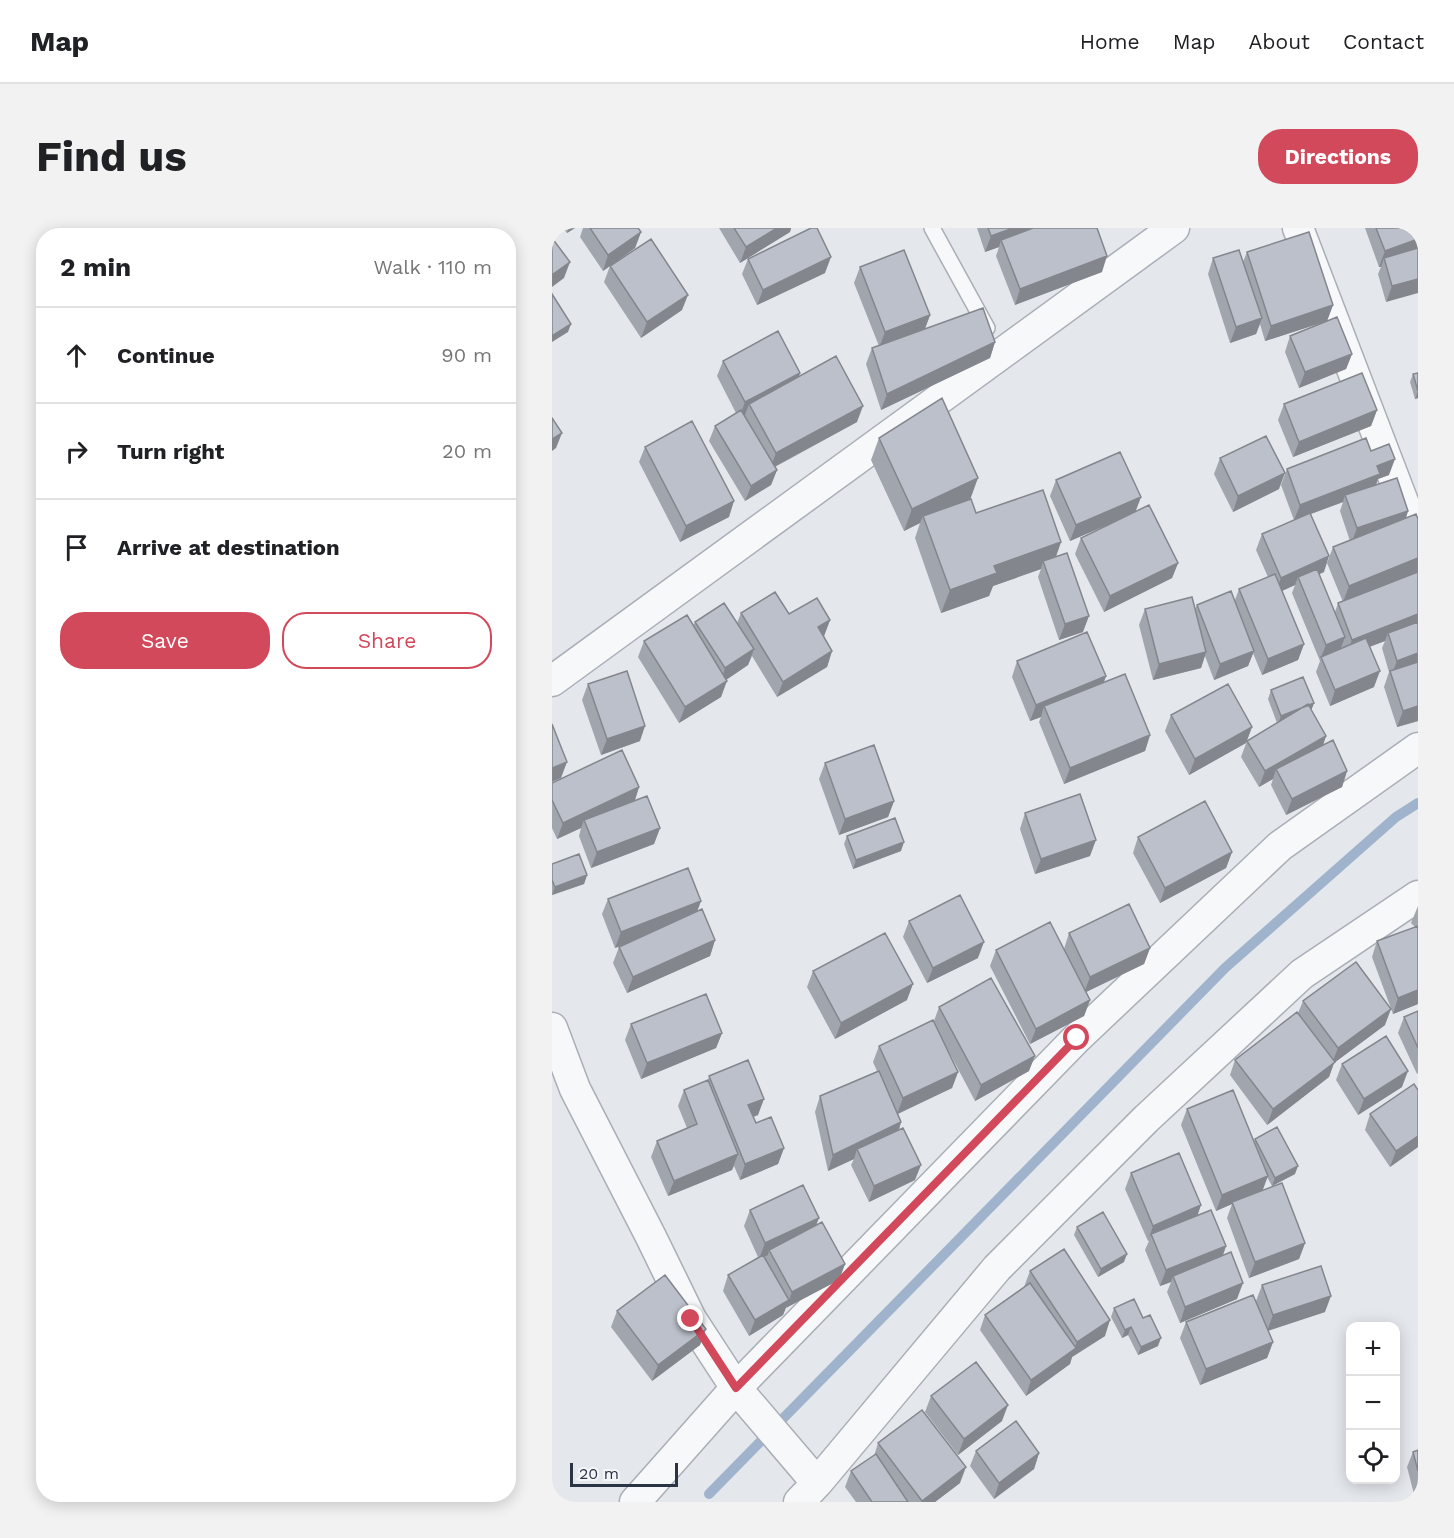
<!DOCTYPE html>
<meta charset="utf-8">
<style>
body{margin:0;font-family:"Work Sans",sans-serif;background:#f2f2f2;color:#202124}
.controls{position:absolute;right:18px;bottom:18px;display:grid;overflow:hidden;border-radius:12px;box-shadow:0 3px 15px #0003}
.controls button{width:54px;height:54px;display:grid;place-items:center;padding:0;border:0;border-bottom:2px solid #e0e0e0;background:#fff;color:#202124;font:30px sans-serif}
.scale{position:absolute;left:18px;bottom:15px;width:108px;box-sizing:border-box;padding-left:6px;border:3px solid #2b3445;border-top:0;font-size:16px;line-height:21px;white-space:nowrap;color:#2b3445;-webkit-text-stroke:4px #f4f6f9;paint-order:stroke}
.stop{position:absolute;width:18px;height:18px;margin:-14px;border:4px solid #d1495b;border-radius:50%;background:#fff}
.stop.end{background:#d1495b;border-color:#fff;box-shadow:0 2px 6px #0008}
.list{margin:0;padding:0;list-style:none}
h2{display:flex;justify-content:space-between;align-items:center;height:78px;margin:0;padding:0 24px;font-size:26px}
h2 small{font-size:20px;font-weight:400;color:#757577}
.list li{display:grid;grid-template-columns:39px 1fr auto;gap:18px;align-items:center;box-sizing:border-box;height:96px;padding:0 24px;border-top:2px solid #e0e0e0}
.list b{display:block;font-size:22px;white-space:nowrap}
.list em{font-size:20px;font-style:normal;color:#757577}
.actions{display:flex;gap:12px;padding:18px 24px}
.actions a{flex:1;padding:14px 0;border:2px solid #d1495b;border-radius:24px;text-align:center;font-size:21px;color:#d1495b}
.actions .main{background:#d1495b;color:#fff}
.icon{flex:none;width:33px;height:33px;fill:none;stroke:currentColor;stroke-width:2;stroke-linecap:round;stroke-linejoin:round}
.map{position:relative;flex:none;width:866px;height:1274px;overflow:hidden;border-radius:24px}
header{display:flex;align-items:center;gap:36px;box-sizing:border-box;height:84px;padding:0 30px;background:#fff;border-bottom:2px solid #e0e0e0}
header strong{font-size:28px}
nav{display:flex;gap:33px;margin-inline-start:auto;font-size:21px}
.intro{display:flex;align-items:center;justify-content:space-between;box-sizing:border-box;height:144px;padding:0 36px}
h1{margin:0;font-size:42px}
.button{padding:15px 27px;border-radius:24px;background:#d1495b;color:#fff;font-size:21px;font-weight:700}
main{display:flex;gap:36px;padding:0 36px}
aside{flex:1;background:#fff;border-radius:24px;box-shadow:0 3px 15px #0003}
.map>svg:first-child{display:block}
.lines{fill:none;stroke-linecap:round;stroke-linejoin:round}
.stream{stroke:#9fb4cc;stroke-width:10}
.service-casing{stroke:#a9aeb7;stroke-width:18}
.minor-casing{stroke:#a9aeb7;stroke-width:33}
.service{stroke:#f7f8fa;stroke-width:15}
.minor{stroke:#f7f8fa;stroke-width:30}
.wall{fill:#a1a5ae;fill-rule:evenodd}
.shaded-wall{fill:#83868d}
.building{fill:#bbc0ca;stroke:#83868d;stroke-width:1.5}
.route{stroke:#d1495b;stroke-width:8}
</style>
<header>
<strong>Map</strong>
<nav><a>Home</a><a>Map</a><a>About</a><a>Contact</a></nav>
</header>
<div class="intro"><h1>Find us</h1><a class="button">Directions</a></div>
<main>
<aside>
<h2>2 min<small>Walk · 110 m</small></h2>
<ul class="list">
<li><svg class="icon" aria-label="ahead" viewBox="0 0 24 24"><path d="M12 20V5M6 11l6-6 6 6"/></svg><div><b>Continue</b></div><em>90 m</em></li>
<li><svg class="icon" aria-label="right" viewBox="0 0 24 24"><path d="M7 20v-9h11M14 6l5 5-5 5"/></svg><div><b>Turn right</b></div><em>20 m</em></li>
<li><svg class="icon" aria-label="arrive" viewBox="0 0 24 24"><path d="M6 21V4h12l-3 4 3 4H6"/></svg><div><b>Arrive at destination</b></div></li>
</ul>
<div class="actions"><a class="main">Save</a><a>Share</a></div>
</aside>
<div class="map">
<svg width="866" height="1274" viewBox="0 0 866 1274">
<rect width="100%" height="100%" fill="#e4e7ec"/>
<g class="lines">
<!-- stream -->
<path class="stream" d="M157,1266L673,740L844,589L866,575"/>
<defs>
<path id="service" d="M380,0L435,100"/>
<path id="minor" d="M746,0L866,313
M0,453L622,0
M0,800L23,861L99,1009L139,1091L184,1160L265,1255
M83,1274L184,1160L525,810L728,618L866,520
M247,1274L265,1255L445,1040L594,891L750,746L866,668"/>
</defs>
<!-- service casing -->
<use href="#service" class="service-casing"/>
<!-- minor casing -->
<use href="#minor" class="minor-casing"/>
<!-- service -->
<use href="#service" class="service"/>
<!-- minor -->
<use href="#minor" class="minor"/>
</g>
<!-- wall -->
<path class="wall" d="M11,0H23L15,5Z
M31,0H86L89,4L83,20L51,43L28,9Z
M167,0H239L238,4L188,35Z
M425,0H545L550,44L463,77L444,28L447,19L433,24Z
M813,0H866L834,74L826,46L829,39H827Z
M695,24L781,77L775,93L713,113L708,96L704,106L678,115L656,46L661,30L691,34Z
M196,31L273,45L205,77L190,46Z
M58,38L130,82L89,110L52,54Z
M308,39L378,87L373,101L443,114L438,130L329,182L314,136L320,120L327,118L302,55Z
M738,108L800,126L794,141L747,160L733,124Z
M171,133L248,145L247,148L305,194L223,239L225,242L219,257L193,273L157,213L163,198L184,185L165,148Z
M866,145V170L863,171L858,154L861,146Z
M732,176L825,182L819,198L741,229L726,192Z
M327,210L418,271L424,285L509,314L504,329L531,404L507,412L486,349L489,341L441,358L437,368L389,385L363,310L368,295L352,303L319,232Z
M93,219L177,289L128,314L87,234Z
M819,223L837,247L826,251L824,257L856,283L854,290L866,291V344L835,356L866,493L845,499L832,459L837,444L830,420L833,413L818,418L822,459L778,478L764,444L768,433L740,365L743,357L730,363L752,416L746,432L710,447L701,425L696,438L662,452L653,428L649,440L601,452L587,397L593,381H643L645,377L683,372L687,361L716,349L704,322L710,306L742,292L729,257L735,241ZM791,274L788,283L798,313L781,319L775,335L791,374L786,375L783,384L767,346L772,344L759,286Z
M668,230L727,261L681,284L662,246Z
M504,252L589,269L583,283L626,335L620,350L552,384L523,326L529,310L565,292L518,313L498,268Z
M189,385L237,386L278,392L272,408L280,423L275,439L225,469L200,428L196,437L174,452L169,469L127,495L86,429L92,413L141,398L143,394L185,395Z
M465,433L554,448L552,454L598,507L593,523L512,556L487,494L489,489L478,493L460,449Z
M36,456L88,513L49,527L30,472Z
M719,462L762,475L759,482L774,508L771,517L795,543L790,559L734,587L719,557L721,551L707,559L689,529L695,513L725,495L716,471Z
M619,487L700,499L694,515L637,547L613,503Z
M273,535L342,573L336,589L287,607L267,551Z
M0,555L87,559L83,572L108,600L102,616L39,640L27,608L29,600L5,611L0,600Z
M473,585L538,628L483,646L468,601Z
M295,608L349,623L301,641L292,616Z
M586,609L680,624L674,640L608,675L581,625Z
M0,636L35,647L32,656L0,667Z
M56,671L149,673L145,683L163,712L158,728L75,765L61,735L67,719L73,716L63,720L50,686Z
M866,678V776L841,786L820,729L825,713L863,699L859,695Z
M357,693L426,730L375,755L351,709Z
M517,705L598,720L592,736L534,764L538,772L532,788L478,816L438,738L444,722L512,721Z
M261,743L355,772L283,811L255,759Z
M751,773L833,797L782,835L777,849L715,897L678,847L683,832L746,785Z
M387,779L477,843L423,873L395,820L406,844L400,860L346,886L349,894L347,902L363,952L317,974L299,937L302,931L276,943L263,884L268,868L325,843L321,834L327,818L382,793Z
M866,783V845L865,846L846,805L852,789Z
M79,796L170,805L164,820L89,851L73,812Z
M790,836L850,859L806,887L784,852Z
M157,848L206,887L201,889L204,895L232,920L226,936L188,952L182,938L180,942L116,968L99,929L105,913L135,900L126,878L132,862L156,853Z
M866,862V919L838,939L813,902L818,886Z
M635,881L702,914L703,911L743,946L720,958L715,949L710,963L753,1015L747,1031L697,1050L675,990L680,976L664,983L629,897Z
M579,945L645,988L674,1018L671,1028L685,1071L628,1095L615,1064L619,1054L608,1058L593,1022L597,1013H596L573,961Z
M198,982L264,997L293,1036L287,1052L234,1079L231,1087L197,1108L171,1063L176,1047L206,1029L192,998Z
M525,999L572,1034L546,1049L522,1007Z
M478,1043L553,1108L520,1129L518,1136L474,1168L428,1102L433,1087L472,1059Z
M710,1057L773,1084L716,1103L721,1114L715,1130L648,1157L628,1110L634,1094L704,1073Z
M562,1080L591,1090L606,1118L586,1127L576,1107L570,1110L559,1089Z
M65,1083L154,1101L148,1117L100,1153L59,1099Z
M379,1168L450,1193L406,1227L373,1184Z
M326,1215L408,1255L383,1274H304L293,1259L299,1243L322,1228Z
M866,1222V1274H864L855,1239L861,1224Z
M424,1223L487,1225L482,1241L442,1271L418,1238Z"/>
<!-- shaded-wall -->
<path class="shaded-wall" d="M17,0H23L15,5Z
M225,0H239L238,4L188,35L194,19Z
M461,0H498L449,12L447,19L433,24L439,8Z
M89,4L83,20L51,43L56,27Z
M866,11V25L832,30L829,39H827L833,23Z
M555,28L550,44L463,77L468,61Z
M279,29L273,45L205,77L211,62Z
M18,34L12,50L0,59V47Z
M866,51V65L834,74L840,58Z
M136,67L130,82L89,110L95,94Z
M781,77L775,93L713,113L719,98Z
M378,87L372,103L327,120L333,104Z
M710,90L704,106L678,115L684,99Z
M19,96L16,104L0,114V108Z
M443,114L438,130L329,182L335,166Z
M800,126L794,141L747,160L753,144Z
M248,145L242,161L197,176L193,187L187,190L193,174Z
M866,163V170L863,171Z
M311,178L305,194L218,241L224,225Z
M825,182L819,198L741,229L747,214Z
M10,205L4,220L0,223V211Z
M843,231L837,247L826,251L822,262L793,267L791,274L742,292L748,277L825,238Z
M225,242L219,257L193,273L199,258Z
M733,245L727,261L681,284L686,268Z
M426,250L418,272L371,288L368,295L352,303L360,281Z
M589,269L583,285L518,313L524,297Z
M182,273L177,289L128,314L134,298Z
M856,283L851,298L799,316L805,300Z
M509,314L501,336L491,333L489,341L441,358L437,368L389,385L398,362L442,338Z
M777,328L772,344L748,355L746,349L743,357L723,366L729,350Z
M866,330V344L791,374L797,358Z
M626,335L620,350L552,384L558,368Z
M866,386V400L836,405L833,413L794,428L800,412Z
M537,388L531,404L507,412L513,396Z
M278,392L272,408L261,415L266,399Z
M793,409L787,425L769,429L774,417Z
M752,416L746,432L710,447L716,431Z
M202,421L196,437L168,456L173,440Z
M280,423L275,439L225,469L231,454Z
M702,423L696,438L662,452L668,436Z
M654,424L649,440L601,452L607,436Z
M866,425V439L839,448L845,433Z
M828,443L822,459L778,478L783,462Z
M554,448L548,464L492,478L489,489L478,493L484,477Z
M175,453L169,469L127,495L133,479Z
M762,475L759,483L726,496L729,488Z
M866,478V493L845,499L851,483Z
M93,498L88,513L49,527L55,511Z
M700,499L694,515L637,547L643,531Z
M598,507L593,523L512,556L518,540Z
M774,508L769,523L724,541L721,551L707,559L713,543Z
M15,534L9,550L0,554V540Z
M795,543L790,559L734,587L740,571Z
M87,559L82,575L32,592L29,600L5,611L11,595Z
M342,573L336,589L287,607L293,591Z
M108,600L102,616L39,640L45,624Z
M544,612L538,628L483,646L489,631Z
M352,614L349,623L301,641L304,632Z
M680,624L674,640L608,675L613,660Z
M35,647L32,656L0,667L3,659Z
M149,673L143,689L63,720L69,704Z
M163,712L158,728L75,765L81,749Z
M432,714L426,730L375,755L381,740Z
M598,720L592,736L532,765L538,749Z
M361,756L355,772L283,811L289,795Z
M866,762V776L841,786L846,770Z
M538,772L532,788L478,816L484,801Z
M839,781L833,797L782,835L777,849L715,897L721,881L780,835L786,820Z
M170,805L164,820L89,851L95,835Z
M483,828L477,843L423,873L429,857Z
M856,843L850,859L806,887L812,871Z
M406,844L400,860L345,886L351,870Z
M212,871L206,887L190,893L196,877Z
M349,894L344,910L305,921L302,931L276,943L281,927Z
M866,908V919L838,939L844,923Z
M232,920L226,936L188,952L193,936Z
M186,926L180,942L116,968L122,953Z
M369,937L363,952L317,974L322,958Z
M746,938L743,946L720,958L723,950Z
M716,948L710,964L680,974V976L664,983L670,967Z
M649,977L644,992L599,1006L596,1013L601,998Z
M267,990L261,1005L217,1022L216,1027L207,1031L213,1015Z
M753,1015L747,1031L697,1050L703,1034Z
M674,1018L668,1034L621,1048L619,1054L608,1058L614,1042Z
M575,1026L572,1034L546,1049L549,1041Z
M293,1036L287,1052L234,1080L240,1064Z
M691,1055L685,1071L628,1095L633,1079Z
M779,1068L773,1084L715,1103L721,1087Z
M237,1072L231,1087L197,1108L203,1092Z
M558,1092L553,1108L520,1129L518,1136L474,1168L479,1152L522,1121L525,1114Z
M579,1099L576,1107L570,1110L573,1102Z
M154,1101L148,1117L100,1153L106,1137Z
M609,1110L606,1118L586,1127L589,1119Z
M721,1114L715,1130L648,1157L654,1141Z
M456,1177L450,1193L406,1227L412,1211Z
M487,1225L482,1241L442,1271L447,1255Z
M414,1239L408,1255L383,1274H369Z"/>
<!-- building -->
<path class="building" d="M38,0H86L89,4L56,27Z
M182,0H225L194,19Z
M259,0H265L279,29L211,62L196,31Z
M436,0H461L439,8Z
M481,0H545L555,28L468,61L449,12Z
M824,0H866V11L833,23Z
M757,4L781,77L719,98L695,24Z
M0,10L18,34L0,47Z
M99,11L136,67L95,94L58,38Z
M866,20V51L840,58L832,30Z
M352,22L378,87L333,104L308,39Z
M687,22L710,90L684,99L661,30Z
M0,66L19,96L0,108Z
M431,80L443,114L335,166L320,120Z
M785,89L800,126L753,144L738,108Z
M226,103L248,145L193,174L171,133Z
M284,128L311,178L224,225L197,176Z
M810,145L825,182L747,214L732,176Z
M866,145V163L861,146Z
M390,170L426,250L360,281L327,210Z
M189,182L225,242L199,258L163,198Z
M0,190L10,205L0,211Z
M140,193L182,273L134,298L93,219Z
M714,208L733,245L686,268L668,230Z
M814,210L819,223L837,216L843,231L825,238L828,246L748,277L735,241Z
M568,224L589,269L524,297L504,252Z
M845,250L856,283L805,300L793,267Z
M491,262L509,314L442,338L445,345L398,362L371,288L419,271L424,285Z
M597,277L626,335L558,368L529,310Z
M758,285L777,328L729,350L710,306Z
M864,286L866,291V330L797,358L781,319Z
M515,325L537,388L513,396L491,333Z
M765,341L793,409L774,417L746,349Z
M866,344V386L800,412L786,375Z
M723,346L752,416L716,431L687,361Z
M679,363L702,423L668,436L645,377Z
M223,364L237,386L265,370L278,392L266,399L280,423L231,454L189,385Z
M640,369L654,424L607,436L593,381Z
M172,375L202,421L173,440L143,394Z
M135,387L175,453L133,479L92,413Z
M866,394V425L845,433L836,405Z
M535,404L554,448L484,477L465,433Z
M814,410L828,443L783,462L769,429Z
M866,434V478L851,483L838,443Z
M75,443L93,498L55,511L36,456Z
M573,446L598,507L518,540L492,478Z
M751,449L762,475L729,488L719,462Z
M676,456L700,499L643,531L619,487Z
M756,476L774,508L713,543L695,513Z
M0,496L15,534L0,540Z
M781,512L795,543L740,571L724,541Z
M322,517L342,573L293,591L273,535Z
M70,522L87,559L11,595L0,572V555Z
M528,566L544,612L489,631L473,585Z
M95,568L108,600L45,624L32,592Z
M653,573L680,624L613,660L586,609Z
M343,590L352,614L304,632L295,608Z
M27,626L35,647L3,659L0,652V636Z
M136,640L149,673L69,704L56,671Z
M408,667L432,714L381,740L357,693Z
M577,676L598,720L538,749L517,705Z
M150,681L163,712L81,749L67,719Z
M498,694L538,772L484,801L444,722Z
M866,698V762L846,770L825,713Z
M333,705L361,756L289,795L261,743Z
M804,734L839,781L786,820L751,773Z
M439,750L483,828L429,857L387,779Z
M154,766L170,805L95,835L79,796Z
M866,783V820L852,789Z
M745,784L783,834L721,881L683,832Z
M381,792L406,844L351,870L327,818Z
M834,808L856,843L812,871L790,836Z
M196,832L212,871L196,877L204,895L219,889L232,920L193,936L157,848Z
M327,843L349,894L281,927L268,868Z
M156,852L186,926L122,953L105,913L145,896L132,862Z
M862,856L866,862V908L844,923L818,886Z
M681,862L716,948L670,967L635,881Z
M725,899L746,938L723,950L703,911Z
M351,900L369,937L322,958L305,921Z
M627,925L649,977L601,998L579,945Z
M730,955L753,1015L703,1034L680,974Z
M251,957L267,990L213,1015L198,982Z
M659,982L674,1018L614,1042L599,1006Z
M551,984L575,1026L549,1041L525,999Z
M270,994L293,1036L240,1064L217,1022Z
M512,1021L558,1092L525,1114L478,1043Z
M679,1024L691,1055L633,1079L621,1048Z
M211,1027L237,1072L203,1092L176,1047Z
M769,1038L779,1068L721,1087L710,1057Z
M113,1047L154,1101L106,1137L65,1083Z
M478,1055L524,1120L479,1152L433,1087Z
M701,1067L721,1114L654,1141L634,1094Z
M582,1071L591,1090L598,1087L609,1110L589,1119L579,1099L573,1102L562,1080Z
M424,1134L456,1177L412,1211L379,1168Z
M370,1182L414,1239L370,1273L326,1215Z
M464,1193L487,1225L447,1255L424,1223Z
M866,1222V1243L861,1224Z
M324,1226L356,1274H320L299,1243Z"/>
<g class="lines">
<!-- route -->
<path class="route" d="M139,1091L184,1160L525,810"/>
</g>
</svg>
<div class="controls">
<button>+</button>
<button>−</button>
<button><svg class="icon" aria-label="locate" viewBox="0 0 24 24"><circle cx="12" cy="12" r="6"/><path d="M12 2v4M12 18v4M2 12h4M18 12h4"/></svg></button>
</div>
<div class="scale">20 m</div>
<div class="stop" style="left:525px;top:810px"></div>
<div class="stop end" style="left:139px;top:1091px"></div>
</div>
</main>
